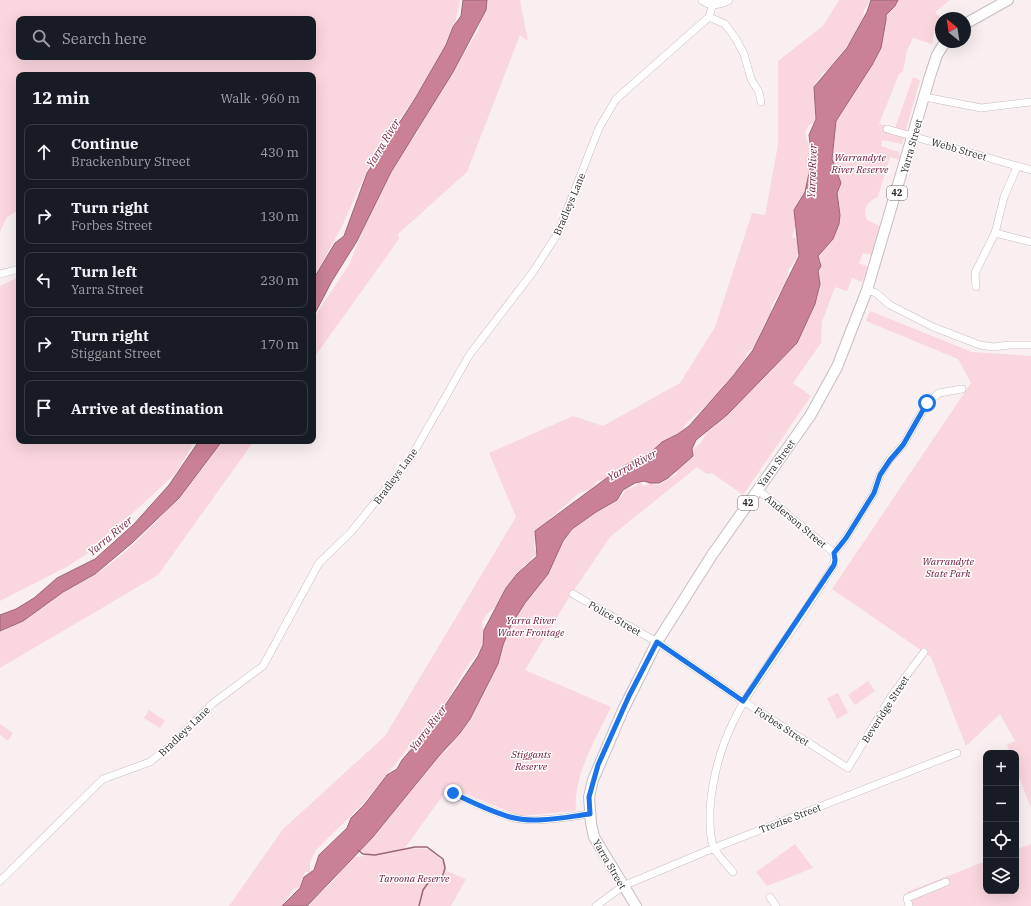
<!DOCTYPE html>
<meta charset="utf-8">
<style>
body{margin:0;font-family:"IBM Plex Serif",serif;background:#20242c;color:#f1f3f6}
.controls{position:absolute;right:12px;bottom:12px;display:grid;overflow:hidden;border-radius:8px;box-shadow:0 4px 16px #0002}
.controls button{width:36px;height:36px;display:grid;place-items:center;padding:0;border:0;border-bottom:1px solid #363941;background:#171b24;color:#f1f3f6;font:20px sans-serif}
.compass{position:absolute;left:935px;top:12px;width:36px;height:36px;border-radius:50%;background:#171b24;box-shadow:0 4px 16px #0002;rotate:330deg}
.stop{position:absolute;width:12px;height:12px;margin:-9px;border:3px solid #1a73e8;border-radius:50%;background:#fff}
.stop.end{background:#1a73e8;border-color:#fff;box-shadow:0 1px 4px #0008}
.list{margin:0;padding:0;list-style:none}
h2{display:flex;justify-content:space-between;align-items:center;height:52px;margin:0;padding:0 16px;font-size:17px}
h2 small{font-size:13px;font-weight:400;color:#9ea1a6}
.list li{display:grid;grid-template-columns:26px 1fr auto;gap:12px;align-items:center;box-sizing:border-box;height:56px;margin:0 8px 8px;padding:0 8px;border:1px solid #363941;border-radius:8px}
.list b{display:block;font-size:15px;white-space:nowrap}
.list p{margin:0;font-size:13px;white-space:nowrap;color:#9ea1a6}
.list em{font-size:13px;font-style:normal;color:#9ea1a6}
.icon{flex:none;width:22px;height:22px;fill:none;stroke:currentColor;stroke-width:2;stroke-linecap:round;stroke-linejoin:round}
.map{position:relative;flex:none;width:1031px;height:906px;overflow:hidden}
.search{position:absolute;background:#171b24;box-shadow:0 4px 16px #0002;left:16px;top:16px;width:300px;height:44px;display:flex;align-items:center;gap:10px;box-sizing:border-box;padding:0 14px;border-radius:8px;color:#9ea1a6;font-size:15px}
.panel{position:absolute;background:#171b24;box-shadow:0 4px 16px #0002;left:16px;top:72px;width:300px;height:372px;border-radius:8px}
.map>svg:first-child{display:block}
.green{fill:#fad6de;fill-rule:evenodd}
.water{fill:#ca8195;stroke:#9a6674}
.lines{fill:none;stroke-linecap:round;stroke-linejoin:round}
.stream{stroke:#9a6674;stroke-width:1.5}
.minor-casing{stroke:#c6bdbf;stroke-width:8}
.secondary-casing{stroke:#c6bdbf;stroke-width:10}
.primary-casing{stroke:#c6bdbf;stroke-width:12}
.minor{stroke:#fff;stroke-width:7}
.secondary{stroke:#fff;stroke-width:9}
.primary{stroke:#fff;stroke-width:10}
.route{stroke:#1a73e8;stroke-width:5}
.labels{text-anchor:middle;stroke-width:3;stroke-linejoin:round;paint-order:stroke}
.shield{fill:#fff;stroke:#6b6868;stroke-width:1}
.shield-label{font-size:9px;font-weight:bold;fill:#2b2828}
.street-label{font-size:10px;fill:#2b2828;stroke:#fff}
.park-label{font-size:10px;font-style:italic;fill:#6b1336;stroke:#fff}
.water-label{font-size:11px;font-style:italic;fill:#7c2544;stroke:#fff}
</style>
<div class="map">
<svg width="1031" height="906" viewBox="0 0 1031 906">
<rect width="100%" height="100%" fill="#f9eff1"/>
<!-- green -->
<path class="green" d="M0,0H460L453,34L436,68L375,153L343,224L313,280V75H19V210L7,217L0,232ZM19,19H313V57H19Z
M487,0H520L528,41L520,35L467,172L398,234L399,239L313,359V319L349,265L384,180L406,147L417,133L426,112L478,31Z
M839,0H870L864,11L862,26L834,66L824,72L815,84V120L812,124L809,125L805,133L812,156L809,165L812,183L798,203L796,210L797,221L792,237L799,240C800,252 796,262 788,270C788,289 778,291 772,306C771,309 771,313 771,316L766,320L758,339L760,343L748,352L738,370L725,384L721,391L688,422L680,433L644,460L618,469L605,479L597,481L591,489L579,493L540,528L535,537L534,547L538,556H533L530,562L523,566L521,576L503,600L486,615L482,622L484,634L481,649L466,668L433,724L419,735L360,807L316,850L310,862V872H305L299,887L294,889L282,906H229L283,829L385,736L516,517L489,453L573,416L603,426L680,383L715,327L752,213L765,215L778,145V61L823,26Z
M898,0H950L935,12L941,19V26L934,31L932,44L913,38L907,51L903,71L899,74L879,124L895,128L913,77L920,80L902,144L882,140L881,146L899,152L901,160L890,157L878,197C867,201 862,210 867,220L880,226L872,255L863,253L859,263L868,267L862,282L852,278L847,291L835,287L822,322L821,343L793,383L811,396L743,495L712,473L707,474L697,467L610,537L568,599L525,670L611,707C596,739 573,775 576,811L520,816L449,787L405,848L431,849L446,864V871L466,879L451,906H308L336,878L351,858L364,856L361,849L432,762L447,750L490,675L497,666L509,627L554,562L561,540H564L571,532L572,522C586,516 621,503 626,489L636,486L639,482L644,486L650,483L658,485L677,474L676,470L693,453L694,448L701,443L707,432L715,426L820,269L821,261L818,256L833,239L836,192L839,188L832,159L836,121L872,65L884,35L886,15L895,6Z
M19,277V441H195L175,474L94,549L70,565L0,601V286Z
M870,311L972,352L1031,356V808L1016,769V753H1010L1007,745L1015,741L1000,714L966,746L931,657L832,589L971,383L958,359L866,321Z
M221,441H254L158,575L0,668V632C18,624 31,611 48,600C64,589 83,583 99,572C148,538 186,489 221,441Z
M868,681L875,691L855,705L848,695Z
M838,693L848,713L837,719L827,698Z
M149,710L165,721L160,728L144,718Z
M0,724L13,733L8,741L0,735Z
M795,844L813,868L767,886L756,872Z
M1031,844V906H912L907,892L986,861V891H1016V850Z"/>
<!-- water -->
<path class="water" d="M463,0H487L486,10L453,72L391,172L357,241L332,281L313,317V280L335,243L344,236L367,173L416,97L446,45L453,27L461,16Z
M871,0H898L895,6L886,15V20L881,48L872,65L836,121L832,159L841,183L837,193L840,215L839,224L833,239L818,256L821,266L818,271L820,284L815,304L797,343L727,415L696,440L692,449L693,456L668,478L659,483H650L644,481L635,483L623,490L617,500L596,512L572,529L563,541L548,574L525,603L511,625L503,645L498,664L470,719L460,733L438,757L372,838L307,906H282L300,888L304,877L314,870L319,855L347,828L351,818L364,805L387,775L397,769L402,760L432,725L478,656L483,645L484,630L506,588L517,574L537,556L535,531L608,477L627,464L648,455L662,442L678,434L689,426L733,376L753,350L799,256L794,210L805,192L812,159L809,135L816,119L814,87L847,48L867,12Z
M199,441H222L179,498L132,543L95,574L63,592L23,621L0,631V615L16,609L34,598L57,578L95,559L134,524L169,485Z"/>
<g class="lines">
<!-- stream -->
<path class="stream" d="M358,850L363,854L375,855L415,847H427L443,859L445,868L442,878L428,883L423,890L419,906"/>
<defs>
<path id="minor" d="M709,17L725,24L736,39L744,54L751,79L759,92L761,102
M925,97L981,108L1031,102
M887,129L1031,170
M995,233L1031,242
M0,274L19,269
M976,287L975,273L995,233L1004,197L1017,167
M867,290L876,293L890,305L933,327L980,345L993,347L1009,345H1031
M757,489L834,553
M573,594L657,642L743,701L848,768L892,695L924,652
M453,793C471,802 490,811 510,817C535,824 565,817 590,814
M733,872C727,865 718,856 714,848C709,837 710,821 710,809C716,730 752,689 794,627C808,606 821,586 834,565V553L846,538L874,493L880,475L890,459L903,445L927,403L939,393L962,389
M0,881L103,779L150,762L171,745L212,704L263,666L319,563L351,532L410,459L470,354L533,272L558,233L599,128L616,99L709,17L713,4
M770,897L776,906
M596,906L623,886L714,848L957,753
M909,906L907,898L946,882"/>
<path id="secondary" d="M703,0C711,6 719,4 728,0"/>
<path id="primary" d="M965,24L1008,0
M636,906L594,837L591,823L589,797L593,780L623,710L657,642L712,555L810,416L837,367L867,290L930,76L937,55L945,42"/>
</defs>
<!-- minor casing -->
<use href="#minor" class="minor-casing"/>
<!-- secondary casing -->
<use href="#secondary" class="secondary-casing"/>
<!-- primary casing -->
<use href="#primary" class="primary-casing"/>
<!-- minor -->
<use href="#minor" class="minor"/>
<!-- secondary -->
<use href="#secondary" class="secondary"/>
<!-- primary -->
<use href="#primary" class="primary"/>
</g>
<g class="lines">
<!-- route -->
<path class="route" d="M453,793C471,802 490,811 510,817C535,824 565,817 590,814L589,797L598,765L629,696L657,642L743,701L834,565L835,560L834,553L846,538L874,493L880,475L890,460L903,445L927,403"/>
</g>
<g class="labels">
<!-- shield labels -->
<g class="shield">
<rect x="887" y="186" width="20" height="14" rx="3"/>
<rect x="738" y="496" width="20" height="14" rx="3"/>
</g>
<g class="shield-label">
<text x="897" y="196">42</text>
<text x="748" y="506">42</text>
</g>
<!-- street labels -->
<g class="street-label">
<text transform="translate(911 146) rotate(-74)" y="4">Yarra Street</text>
<text transform="translate(959 149) rotate(16)" y="4">Webb Street</text>
<text transform="translate(569 204) rotate(-67)" y="4">Bradleys Lane</text>
<text transform="translate(776 463) rotate(-54)" y="4">Yarra Street</text>
<text transform="translate(395 476) rotate(-54)" y="4">Bradleys Lane</text>
<text transform="translate(796 521) rotate(40)" y="4">Anderson Street</text>
<text transform="translate(615 618) rotate(30)" y="4">Police Street</text>
<text transform="translate(885 709) rotate(-57)" y="4">Beveridge Street</text>
<text transform="translate(782 726) rotate(33)" y="4">Forbes Street</text>
<text transform="translate(184 731) rotate(-44)" y="4">Bradleys Lane</text>
<text transform="translate(790 818) rotate(-21)" y="4">Trezise Street</text>
<text transform="translate(610 864) rotate(60)" y="4">Yarra Street</text>
</g>
<!-- park labels -->
<g class="park-label">
<text x="860" y="161">Warrandyte<tspan x="860" dy="12">River Reserve</tspan></text>
<text x="948" y="565">Warrandyte<tspan x="948" dy="12">State Park</tspan></text>
<text x="531" y="624">Yarra River<tspan x="531" dy="12">Water Frontage</tspan></text>
<text x="531" y="758">Stiggants<tspan x="531" dy="12">Reserve</tspan></text>
<text x="414" y="882">Taroona Reserve</text>
</g>
<!-- water labels -->
<g class="water-label">
<text transform="translate(383 143) rotate(-59)" y="4">Yarra River</text>
<text transform="translate(812 171) rotate(-88)" y="4">Yarra River</text>
<text transform="translate(632 465) rotate(-28)" y="4">Yarra River</text>
<text transform="translate(110 536) rotate(-40)" y="4">Yarra River</text>
<text transform="translate(428 728) rotate(-53)" y="4">Yarra River</text>
</g>
</g>
</svg>
<div class="controls">
<button>+</button>
<button>−</button>
<button><svg class="icon" aria-label="locate" viewBox="0 0 24 24"><circle cx="12" cy="12" r="6"/><path d="M12 2v4M12 18v4M2 12h4M18 12h4"/></svg></button>
<button><svg class="icon" aria-label="layers" viewBox="0 0 24 24"><path d="M12 4l9 5-9 5-9-5zM3 14l9 5 9-5"/></svg></button>
</div>
<svg class="compass" viewBox="-18 -18 36 36"><path d="M0-13l5 13h-10z" fill="#e53935"/><path d="M0 13l5-13h-10z" fill="#9ea1a6"/></svg>
<div class="stop" style="left:927px;top:403px"></div>
<div class="stop end" style="left:453px;top:793px"></div>
<div class="search"><svg class="icon" aria-label="search" viewBox="0 0 24 24"><circle cx="10" cy="10" r="6"/><path d="M15 15l6 6"/></svg>Search here</div>
<section class="panel">
<h2>12 min<small>Walk · 960 m</small></h2>
<ul class="list">
<li><svg class="icon" aria-label="ahead" viewBox="0 0 24 24"><path d="M12 20V5M6 11l6-6 6 6"/></svg><div><b>Continue</b><p>Brackenbury Street</p></div><em>430 m</em></li>
<li><svg class="icon" aria-label="right" viewBox="0 0 24 24"><path d="M7 20v-9h11M14 6l5 5-5 5"/></svg><div><b>Turn right</b><p>Forbes Street</p></div><em>130 m</em></li>
<li><svg class="icon" aria-label="left" viewBox="0 0 24 24"><path d="M17 20v-9H6M10 6l-5 5 5 5"/></svg><div><b>Turn left</b><p>Yarra Street</p></div><em>230 m</em></li>
<li><svg class="icon" aria-label="right" viewBox="0 0 24 24"><path d="M7 20v-9h11M14 6l5 5-5 5"/></svg><div><b>Turn right</b><p>Stiggant Street</p></div><em>170 m</em></li>
<li><svg class="icon" aria-label="arrive" viewBox="0 0 24 24"><path d="M6 21V4h12l-3 4 3 4H6"/></svg><div><b>Arrive at destination</b></div></li>
</ul>
</section>
</div>
